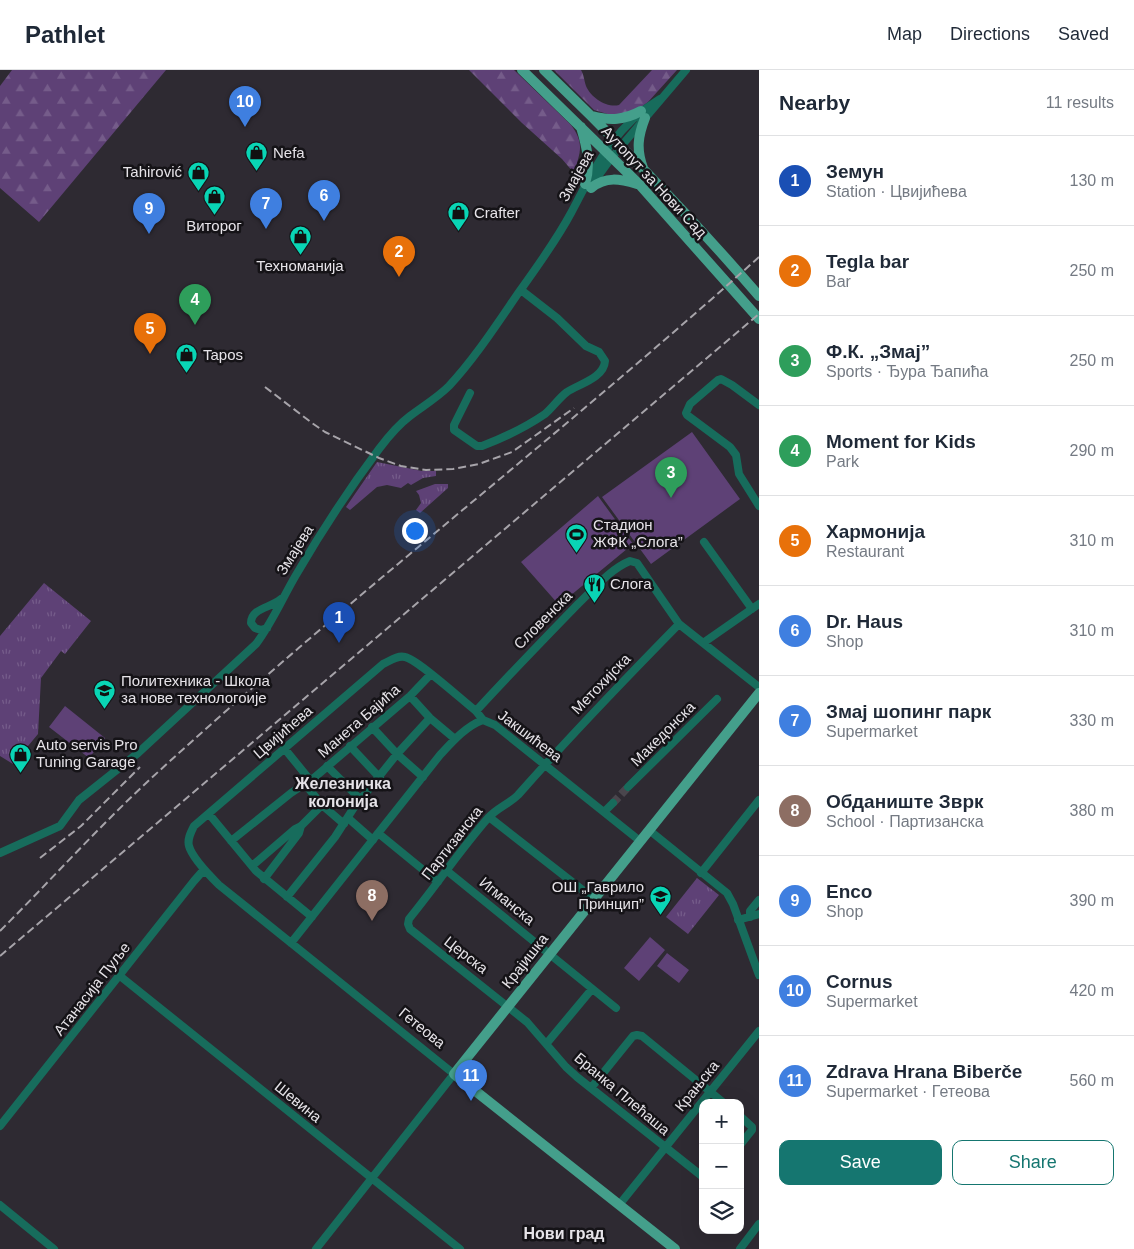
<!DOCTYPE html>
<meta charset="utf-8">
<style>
body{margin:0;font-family:Helvetica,sans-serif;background:#f2f2f3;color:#1f2937}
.controls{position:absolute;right:15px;bottom:15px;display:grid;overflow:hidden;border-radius:10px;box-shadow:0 5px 20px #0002}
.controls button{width:45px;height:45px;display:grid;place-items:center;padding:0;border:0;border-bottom:1px solid #e0e1e3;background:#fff;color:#1f2937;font:25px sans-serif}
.you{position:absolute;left:414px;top:460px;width:18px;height:18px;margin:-12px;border:4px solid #fff;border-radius:50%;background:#1a73e8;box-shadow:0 0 0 8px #1a73e833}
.badge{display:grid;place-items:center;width:32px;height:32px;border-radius:50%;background:#157670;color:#fff;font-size:16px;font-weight:700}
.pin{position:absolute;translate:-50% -41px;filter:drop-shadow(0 1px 2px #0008)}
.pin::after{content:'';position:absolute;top:26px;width:18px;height:15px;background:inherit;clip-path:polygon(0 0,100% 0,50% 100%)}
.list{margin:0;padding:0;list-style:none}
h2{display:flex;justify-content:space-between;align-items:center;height:65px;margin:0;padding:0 20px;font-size:21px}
h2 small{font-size:16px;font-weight:400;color:#747a83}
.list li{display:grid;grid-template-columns:32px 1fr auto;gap:15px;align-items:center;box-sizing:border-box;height:90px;padding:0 20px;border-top:1px solid #e0e1e3}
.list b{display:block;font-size:19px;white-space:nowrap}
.list p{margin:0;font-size:16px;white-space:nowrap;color:#747a83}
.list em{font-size:16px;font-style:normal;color:#747a83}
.actions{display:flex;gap:10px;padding:15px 20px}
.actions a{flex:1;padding:11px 0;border:1px solid #157670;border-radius:10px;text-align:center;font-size:18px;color:#157670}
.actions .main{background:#157670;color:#fff}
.icon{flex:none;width:28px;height:28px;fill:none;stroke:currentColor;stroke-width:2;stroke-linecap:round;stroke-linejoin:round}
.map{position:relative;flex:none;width:759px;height:1179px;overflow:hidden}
header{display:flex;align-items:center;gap:30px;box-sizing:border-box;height:70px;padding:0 25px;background:#fff;border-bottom:1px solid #e0e1e3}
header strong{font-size:24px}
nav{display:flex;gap:28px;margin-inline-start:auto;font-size:18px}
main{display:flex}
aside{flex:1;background:#fff}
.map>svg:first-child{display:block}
.grass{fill:url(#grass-tufts)}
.forest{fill:url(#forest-firs)}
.pitch{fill:#5e4176}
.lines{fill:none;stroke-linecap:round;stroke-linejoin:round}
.minor-tunnel{stroke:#4a464d;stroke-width:8;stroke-dasharray:8 4;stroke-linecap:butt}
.minor{stroke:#176c5c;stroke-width:8}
.major{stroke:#449f8b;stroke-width:10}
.rail{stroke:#a7a4aa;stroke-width:2;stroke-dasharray:8 4;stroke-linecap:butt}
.labels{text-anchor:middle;stroke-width:5;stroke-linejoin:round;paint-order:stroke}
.poi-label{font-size:15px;fill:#e6e3e8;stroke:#151317;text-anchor:start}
.street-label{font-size:15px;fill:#e6e3e8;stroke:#151317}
.neighbourhood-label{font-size:16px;font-weight:bold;fill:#e6e3e8;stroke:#151317}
</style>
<header>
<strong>Pathlet</strong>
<nav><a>Map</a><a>Directions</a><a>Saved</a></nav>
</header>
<main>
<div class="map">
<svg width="759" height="1179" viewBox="0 0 759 1179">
<defs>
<pattern id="grass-tufts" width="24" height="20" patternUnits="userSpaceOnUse" patternTransform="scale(1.25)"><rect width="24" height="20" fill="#5e4176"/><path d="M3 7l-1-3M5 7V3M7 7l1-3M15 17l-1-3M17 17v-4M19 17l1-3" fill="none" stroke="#755c8a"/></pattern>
<pattern id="forest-firs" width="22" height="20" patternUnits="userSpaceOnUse" patternTransform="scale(1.25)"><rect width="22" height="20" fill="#5e4176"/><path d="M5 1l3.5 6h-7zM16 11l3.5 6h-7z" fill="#755c8a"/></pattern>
</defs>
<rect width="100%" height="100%" fill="#2e2a32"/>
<!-- grass -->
<path class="grass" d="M377,392L422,401H436V406L423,408L411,415L408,413L401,418L387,415L377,417L350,440L346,437Z
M435,414H448V418L420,443L416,440L421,433L419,425L416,421Z
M44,513L91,551L65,584L61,581L41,608L38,664L13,694L0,686V566Z
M697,808L719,825L688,864L666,847Z"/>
<!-- forest -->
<path class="forest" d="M12,0H166L39,152L0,118V16Z
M469,0H514L571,55C585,74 580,82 574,103L562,89L522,53Z
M554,0H581C584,5 584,10 586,16C591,28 607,38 619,35L652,0H677L648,32L633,43L611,45L594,40Z"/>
<!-- pitch -->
<path class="pitch" d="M692,362L740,429L651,494L602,427Z
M598,426L633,474L559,535L521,492Z
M65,636L105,668L89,688L49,657Z
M650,867L665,880L639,911L624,898Z
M667,883L689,900L679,913L657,896Z"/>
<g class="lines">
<!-- minor-tunnel -->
<path class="minor-tunnel" d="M613,733L628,717"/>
<!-- minor -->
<path class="minor" d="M591,116L612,87L686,0
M470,323L454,355V360L477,376H482C503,368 526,357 545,344C553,337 559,328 567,322C579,314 604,308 605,291L599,282L586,276L557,248L521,220
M759,335L732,315L721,309L718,310L690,334L686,343L687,345L730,377L736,385L739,404L759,436
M704,472L752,539
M679,554C624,610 570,666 518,725C509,734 497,738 488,748C460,780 436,816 409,849L408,854L410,859L527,952L566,997L577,1007L703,1107
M267,558L261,560L255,558L251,553C251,538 271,538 281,529
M703,573L759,534
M410,626L430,648L455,669
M476,641C509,605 543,570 577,535C593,520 610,499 630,491L637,493L679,554L759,617
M372,657L397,684L423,707
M350,676L380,708
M284,678L310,710
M327,696L361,730
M305,714L322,735L344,754
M628,717L717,629
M604,742L613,733
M209,744L256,801L312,847
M489,747L594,829
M348,748L373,770
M649,760L727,823L733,834L759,905
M378,763L438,812
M231,771L291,723L315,707L410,626L431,604
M0,783L60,756L79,730L138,683L256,574C272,553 283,527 296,505C321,462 349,419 379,379C388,367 398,355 410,346C423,336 437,328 449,316C475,288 497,254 519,222C537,197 556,171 571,143C595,98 613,57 660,29
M252,796L295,759L301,756L322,735
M446,800L616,938
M701,803L759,730
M264,809L299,763L301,756
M287,827L335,767L353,739L397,684L430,648
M750,847V841L759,830
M738,850L759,844
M291,873L440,685C452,672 466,656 483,650
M120,906L460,1179
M547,973L592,919
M591,1018L633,966L637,965L642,966L724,1033
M740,1046L752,1057V1060L740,1075
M0,1056L194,811L201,803H207
M0,1135L54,1179
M619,1135L759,961
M316,1179L454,1004L219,815C210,806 192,788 189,776C187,769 191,762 194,756L383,594C390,591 397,585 405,587C417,589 463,631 476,641L483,650L495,655L640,771
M740,1179L759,1154"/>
<!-- major -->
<path class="major" d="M522,0L639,114L759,249
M544,0C619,72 691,147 759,226
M592,46C611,51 624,50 641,41
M581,57C587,77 591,94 585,114
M643,98C636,79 638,66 645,48
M591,118C606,106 620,109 637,114
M675,1179L454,1004L759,623"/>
<!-- rail -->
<path class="rail" d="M265,317L312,353L325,362L379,388L401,396L426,400L453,399L479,394L512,382L574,338
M40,788L81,756L140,697
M0,861C53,808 103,752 158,702C353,524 563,363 759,187
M0,886L759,244"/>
</g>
<!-- icons -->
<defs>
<symbol id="shop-pin" viewBox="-11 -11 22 30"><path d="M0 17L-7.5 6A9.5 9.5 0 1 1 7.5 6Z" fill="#09d5b5" stroke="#151317"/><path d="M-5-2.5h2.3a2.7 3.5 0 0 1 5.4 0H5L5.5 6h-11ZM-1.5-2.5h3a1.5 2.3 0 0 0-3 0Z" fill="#111"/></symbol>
<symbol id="stadium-pin" viewBox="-11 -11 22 30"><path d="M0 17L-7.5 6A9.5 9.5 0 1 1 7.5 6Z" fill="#09d5b5" stroke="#151317"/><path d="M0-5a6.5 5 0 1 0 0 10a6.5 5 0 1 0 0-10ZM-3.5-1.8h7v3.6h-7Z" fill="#111"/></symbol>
<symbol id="restaurant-pin" viewBox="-11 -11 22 30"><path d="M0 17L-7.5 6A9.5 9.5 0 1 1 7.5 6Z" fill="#09d5b5" stroke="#151317"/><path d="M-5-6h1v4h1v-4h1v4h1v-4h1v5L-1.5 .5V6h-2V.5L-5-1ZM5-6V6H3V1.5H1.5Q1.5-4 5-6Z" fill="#111"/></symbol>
<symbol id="school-pin" viewBox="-11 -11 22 30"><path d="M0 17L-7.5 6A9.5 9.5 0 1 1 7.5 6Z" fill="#09d5b5" stroke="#151317"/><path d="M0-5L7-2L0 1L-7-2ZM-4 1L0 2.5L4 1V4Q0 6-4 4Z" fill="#111"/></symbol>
</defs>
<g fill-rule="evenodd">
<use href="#shop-pin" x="244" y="70" width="25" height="34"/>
<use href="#shop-pin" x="186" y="90" width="25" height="34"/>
<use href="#shop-pin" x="202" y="114" width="25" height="34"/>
<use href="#shop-pin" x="446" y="130" width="25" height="34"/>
<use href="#shop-pin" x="288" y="154" width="25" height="34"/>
<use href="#shop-pin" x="174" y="272" width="25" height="34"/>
<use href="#stadium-pin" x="564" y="452" width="25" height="34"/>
<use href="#restaurant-pin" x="582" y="502" width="25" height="34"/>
<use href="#school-pin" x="92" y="608" width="25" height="34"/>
<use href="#shop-pin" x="8" y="672" width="25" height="34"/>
<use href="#school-pin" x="648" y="814" width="25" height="34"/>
</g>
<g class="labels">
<!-- poi labels -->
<g class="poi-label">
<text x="273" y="88">Nefa</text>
<text x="182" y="107" text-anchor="end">Tahirović</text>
<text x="474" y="148">Crafter</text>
<text x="214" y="161" text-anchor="middle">Виторог</text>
<text x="300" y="201" text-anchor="middle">Техноманија</text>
<text x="203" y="290">Tapos</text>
<text x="593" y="460">Стадион<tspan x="593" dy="17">ЖФК „Слога”</tspan></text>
<text x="610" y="519">Слога</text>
<text x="121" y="616">Политехника - Школа<tspan x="121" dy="17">за нове технологоије</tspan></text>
<text x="36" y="680">Auto servis Pro<tspan x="36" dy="17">Tuning Garage</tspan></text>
<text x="644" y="822" text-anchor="end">ОШ „Гаврило<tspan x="644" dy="17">Принцип”</tspan></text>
</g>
<!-- street labels -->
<g class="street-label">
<text transform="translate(576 106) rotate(-61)" y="5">Змајева</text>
<text transform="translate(654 112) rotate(47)" y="5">Аутопут за Нови Сад</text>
<text transform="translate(295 480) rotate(-58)" y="5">Змајева</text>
<text transform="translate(543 550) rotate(-45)" y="5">Словенска</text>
<text transform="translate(601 614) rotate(-46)" y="5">Метохијска</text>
<text transform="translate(359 651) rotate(-41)" y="5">Манета Бајића</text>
<text transform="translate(283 662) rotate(-41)" y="5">Цвијићева</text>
<text transform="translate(663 664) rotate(-45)" y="5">Македонска</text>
<text transform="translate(530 666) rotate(37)" y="5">Јакшићева</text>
<text transform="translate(452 773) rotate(-52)" y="5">Партизанска</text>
<text transform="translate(507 831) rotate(39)" y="5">Игманска</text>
<text transform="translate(466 885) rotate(38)" y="5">Церска</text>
<text transform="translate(525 891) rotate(-52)" y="5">Крајишка</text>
<text transform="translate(92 919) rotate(-52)" y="5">Атанасија Пуље</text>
<text transform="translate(422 958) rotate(39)" y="5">Гетеова</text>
<text transform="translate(697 1016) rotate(-51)" y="5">Крањска</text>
<text transform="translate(622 1024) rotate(40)" y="5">Бранка Плећаша</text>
<text transform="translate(298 1032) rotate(39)" y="5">Шевина</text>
</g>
<!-- neighbourhood labels -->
<g class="neighbourhood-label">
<text x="343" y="719">Железничка<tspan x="343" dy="18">колонија</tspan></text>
<text x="564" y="1169">Нови град</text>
</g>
</g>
</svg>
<div class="controls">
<button>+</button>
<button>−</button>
<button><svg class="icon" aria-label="layers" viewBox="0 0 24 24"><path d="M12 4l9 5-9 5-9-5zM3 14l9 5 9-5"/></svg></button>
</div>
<div class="you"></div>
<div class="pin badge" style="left:339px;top:573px;background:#1a4fb4">1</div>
<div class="pin badge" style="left:399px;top:207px;background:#e8710a">2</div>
<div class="pin badge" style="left:671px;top:428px;background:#2e9e5b">3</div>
<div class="pin badge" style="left:195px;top:255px;background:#2e9e5b">4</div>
<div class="pin badge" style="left:150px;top:284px;background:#e8710a">5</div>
<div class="pin badge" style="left:324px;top:151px;background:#3f7fe0">6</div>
<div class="pin badge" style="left:266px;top:159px;background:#3f7fe0">7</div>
<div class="pin badge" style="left:372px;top:851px;background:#8d6e63">8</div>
<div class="pin badge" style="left:149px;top:164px;background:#3f7fe0">9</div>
<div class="pin badge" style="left:245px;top:57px;background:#3f7fe0">10</div>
<div class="pin badge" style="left:471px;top:1031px;background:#3f7fe0">11</div>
</div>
<aside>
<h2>Nearby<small>11 results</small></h2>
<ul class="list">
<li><span class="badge" style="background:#1a4fb4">1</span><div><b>Земун</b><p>Station · Цвијићева</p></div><em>130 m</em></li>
<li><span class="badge" style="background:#e8710a">2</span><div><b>Tegla bar</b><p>Bar</p></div><em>250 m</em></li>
<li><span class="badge" style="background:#2e9e5b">3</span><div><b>Ф.К. „Змај”</b><p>Sports · Ђура Ђапића</p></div><em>250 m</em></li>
<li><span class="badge" style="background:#2e9e5b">4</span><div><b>Moment for Kids</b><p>Park</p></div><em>290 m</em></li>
<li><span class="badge" style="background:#e8710a">5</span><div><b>Хармонија</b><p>Restaurant</p></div><em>310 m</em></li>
<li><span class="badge" style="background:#3f7fe0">6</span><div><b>Dr. Haus</b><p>Shop</p></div><em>310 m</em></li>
<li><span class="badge" style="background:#3f7fe0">7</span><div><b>Змај шопинг парк</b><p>Supermarket</p></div><em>330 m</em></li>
<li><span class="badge" style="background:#8d6e63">8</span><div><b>Обданиште Зврк</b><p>School · Партизанска</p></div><em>380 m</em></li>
<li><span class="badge" style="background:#3f7fe0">9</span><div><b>Enco</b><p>Shop</p></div><em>390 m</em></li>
<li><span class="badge" style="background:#3f7fe0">10</span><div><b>Cornus</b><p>Supermarket</p></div><em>420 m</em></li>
<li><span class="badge" style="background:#3f7fe0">11</span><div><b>Zdrava Hrana Biberče</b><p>Supermarket · Гетеова</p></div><em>560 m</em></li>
</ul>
<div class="actions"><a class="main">Save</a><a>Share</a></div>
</aside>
</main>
